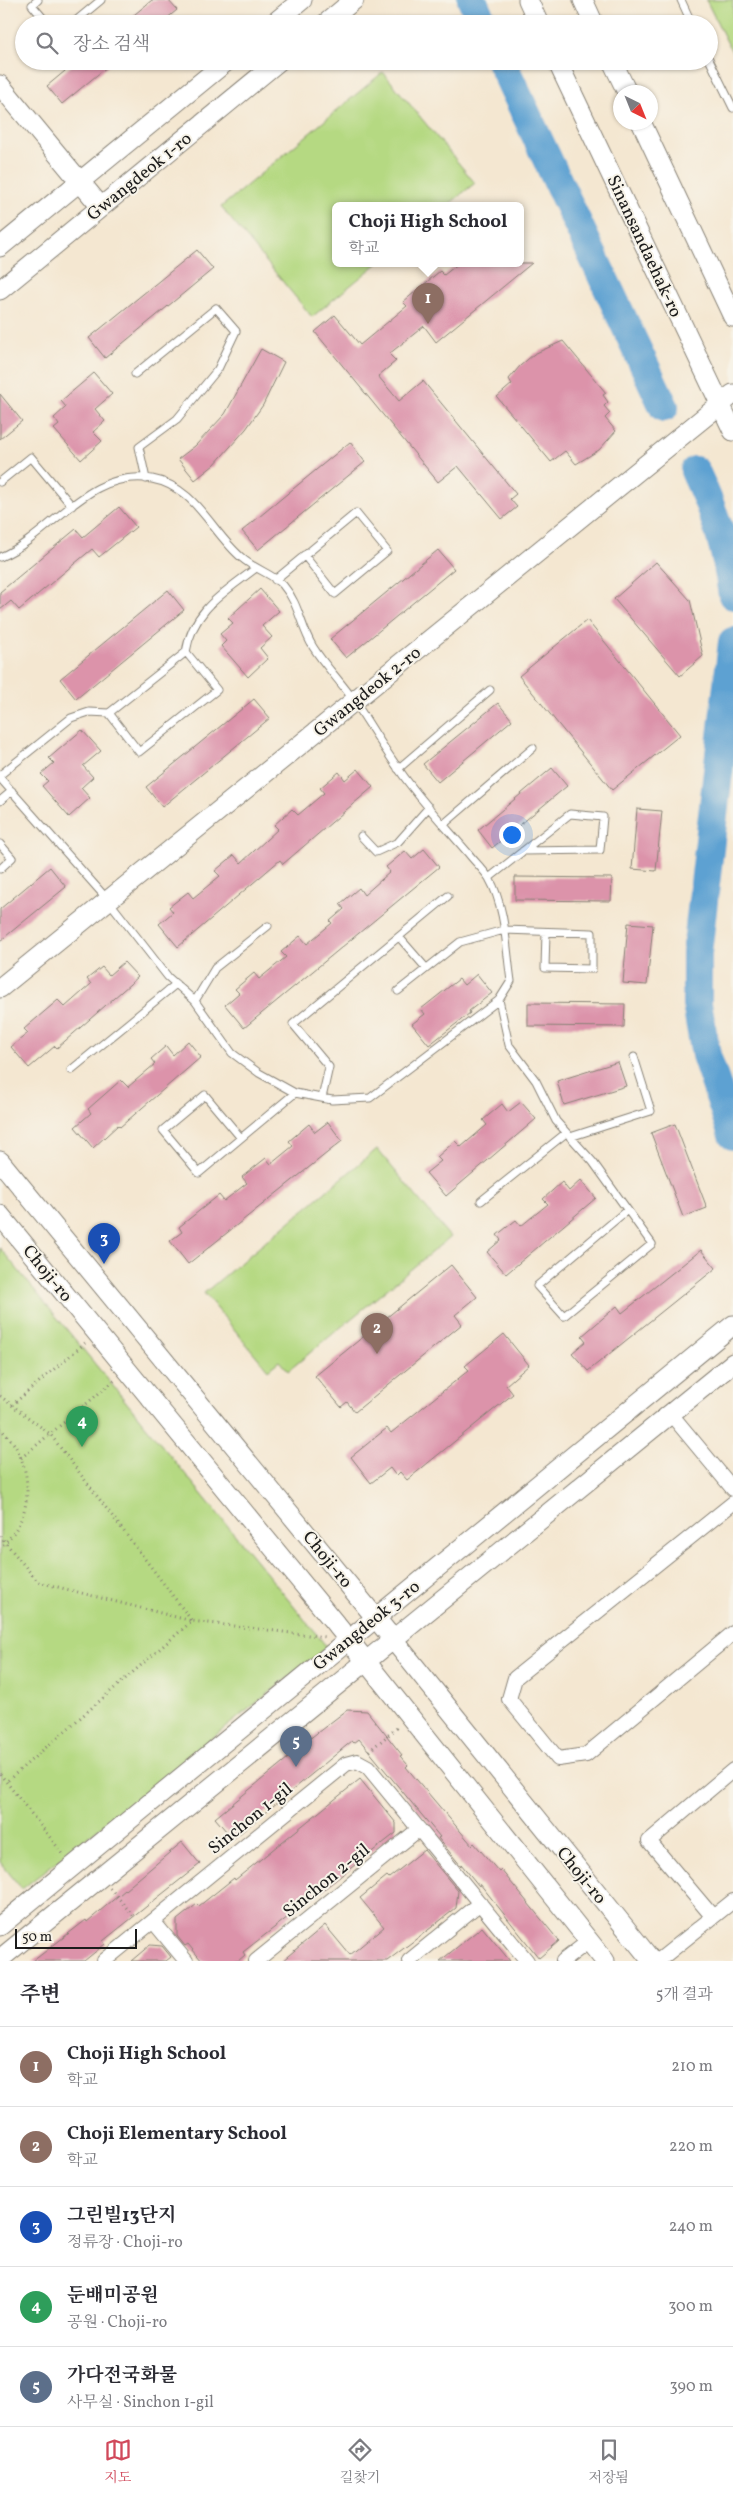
<!DOCTYPE html>
<html lang="ko">
<meta charset="utf-8">
<style>
body{margin:0;font-family:Vollkorn,"Noto Serif KR",serif;background:#f2f2f3;color:#2b2b33}
.compass{position:absolute;left:613px;top:85px;width:45px;height:45px;border-radius:50%;background:#fff;box-shadow:0 1px 4px #0004;rotate:137deg}
.scale{position:absolute;left:15px;bottom:12px;width:122px;box-sizing:border-box;padding-left:5px;border:2px solid #1c1c1c;border-top:0;font-size:14px;line-height:18px;white-space:nowrap;color:#1c1c1c;-webkit-text-stroke:4px #f7f3e8;paint-order:stroke}
.you{position:absolute;left:511px;top:834px;width:18px;height:18px;margin:-12px;border:4px solid #fff;border-radius:50%;background:#1a73e8;box-shadow:0 0 0 8px #1a73e833}
.badge{display:grid;place-items:center;width:32px;height:32px;border-radius:50%;background:#d1495b;color:#fff;font-size:16px;font-weight:700}
.pin{position:absolute;translate:-50% -41px;filter:drop-shadow(0 1px 2px #0008)}
.pin::after{content:'';position:absolute;top:26px;width:18px;height:15px;background:inherit;clip-path:polygon(0 0,100% 0,50% 100%)}
.popup{position:absolute;left:332px;top:202px;width:192px;height:65px;box-sizing:border-box;display:grid;place-content:center;border-radius:8px;background:#fff;filter:drop-shadow(0 1px 4px #0005);font-size:16px;white-space:nowrap;color:#7c7c81}
.popup b{font-size:19px;color:#2b2b33}
.popup::after{content:'';position:absolute;left:50%;top:100%;margin-left:-10px;border:10px solid transparent;border-top-color:#fff}
.list{margin:0;padding:0;list-style:none}
h2{display:flex;justify-content:space-between;align-items:center;height:65px;margin:0;padding:0 20px;font-size:21px}
h2 small{font-size:16px;font-weight:400;color:#7c7c81}
.list li{display:grid;grid-template-columns:32px 1fr auto;gap:15px;align-items:center;box-sizing:border-box;height:80px;padding:0 20px;border-top:1px solid #e1e1e2}
.list b{display:block;font-size:19px;white-space:nowrap}
.list p{margin:0;font-size:16px;white-space:nowrap;color:#7c7c81}
.list em{font-size:16px;font-style:normal;color:#7c7c81}
.icon{flex:none;width:28px;height:28px;fill:none;stroke:currentColor;stroke-width:2;stroke-linecap:round;stroke-linejoin:round}
.map{position:relative;flex:none;width:733px;height:1961px;overflow:hidden}
.search{position:absolute;background:#fff;box-shadow:0 1px 4px #0004;left:15px;right:15px;top:15px;height:55px;display:flex;align-items:center;gap:12px;box-sizing:border-box;padding:0 18px;border-radius:28px;color:#7c7c81;font-size:19px}
.sheet{height:465px;background:#fff}
nav{display:flex;justify-content:space-around;align-items:center;box-sizing:border-box;height:70px;border-top:1px solid #e1e1e2;background:#fff;font-size:14px;color:#7c7c81}
nav a{display:grid;justify-items:center;gap:2px}
nav .on{color:#d1495b}
.map>svg:first-child{display:block}
.green{fill:#b5d982;stroke:#687a4f}
.lines{fill:none;stroke-linecap:round;stroke-linejoin:round}
.river{stroke:#5da1d2;stroke-width:30}
.building{fill:#dc93aa}
.lane-casing{stroke:#888276;stroke-width:9}
.street-casing{stroke:#888276;stroke-width:16}
.secondary-casing{stroke:#888276;stroke-width:21}
.path{stroke:#888276;stroke-width:3;stroke-dasharray:1 4;stroke-linecap:butt}
.lane{stroke:#fff;stroke-width:7}
.street{stroke:#fff;stroke-width:14}
.secondary{stroke:#fff;stroke-width:19}
.labels{text-anchor:middle;stroke-width:4;stroke-linejoin:round;paint-order:stroke}
.street-label{font-size:18px;fill:#1c1c1c;stroke:#f7f3e8}
</style>
<div class="map">
<svg width="733" height="1961" viewBox="0 0 733 1961">
<rect width="100%" height="100%" fill="#f7f3e8"/>
<filter id="ink" filterUnits="userSpaceOnUse"><feTurbulence type="fractalNoise" baseFrequency=".02" numOctaves="2"/><feDisplacementMap in="SourceGraphic" scale="10" xChannelSelector="R" yChannelSelector="G"/><feConvolveMatrix kernelMatrix="1 2 1 2 8 2 1 2 1" color-interpolation-filters="sRGB"/></filter>
<filter id="wash" filterUnits="userSpaceOnUse"><feTurbulence type="fractalNoise" baseFrequency=".0096" numOctaves="4" result="noise"/><feDisplacementMap in="SourceGraphic" scale="20" xChannelSelector="R" yChannelSelector="G"/><feGaussianBlur stdDeviation="1.12" result="paint"/><feColorMatrix in="noise" values="0 0 0 0 0 0 0 0 0 0 0 0 0 0 0 0 0 1.4 0 .05"/><feComposite in="paint" operator="in"/></filter>
<g filter="url(#wash)">
<rect width="100%" height="100%" fill="#f4e7d1"/>
<!-- green -->
<path class="green" d="M706,0H733V54Z
M383,72L475,183L448,205H336V263H378L312,317L221,207Z
M377,1149L450,1237L288,1371L279,1361L268,1370L204,1293Z
M0,1248L327,1647L22,1889L0,1862Z"/>
<g class="lines">
<!-- river -->
<path class="river" d="M472,0L483,24
M501,61L664,407
M695,471C716,516 726,546 733,595
M733,642L697,953V1004L706,1055L733,1135"/>
</g>
<g id="blocks">
<!-- building -->
<path class="building" d="M152,0H168L177,10L160,24H123Z
M77,61H114L62,104L47,86Z
M197,250L213,269L105,358L89,338Z
M459,263H532L436,342L424,326L389,354L396,361L378,376L399,401L423,381L516,494L510,499L517,507L502,519L458,466L438,482L315,332L335,315L360,345L407,306L403,302L440,271L444,275Z
M563,341L606,393L603,395L608,402L604,406L610,413L605,418L616,431L599,450L576,464L565,451L551,462L497,397L512,384L509,379L520,366L534,354Z
M261,349L284,362L263,405L246,429L214,465L195,480L178,459L195,446L225,414Z
M94,373L112,394L95,409L105,421L93,432L102,441L81,460L54,429L59,425L54,418L66,407L61,401Z
M0,394L22,421L0,439Z
M350,442L365,462L258,550L242,531Z
M119,507L136,527L99,557L92,549L19,610L11,601L0,610V592L76,529L83,537Z
M438,550L454,569L346,658L330,639Z
M656,562L690,600L703,656L680,676L614,599Z
M260,589L279,611L262,626L272,637L260,648L268,658L248,677L221,646L226,641L220,634L233,623L228,618Z
M168,590L184,610L76,699L60,679Z
M587,620L680,735L612,790L519,676Z
M254,699L270,718L162,807L146,787Z
M498,703L512,720L438,782L423,764Z
M82,730L101,751L83,766L93,777L81,788L90,798L69,817L42,786L48,781L41,774L54,763L49,758Z
M552,768L567,786L492,848L478,830Z
M358,769L373,787L283,864L280,860L178,947L159,924L173,912L169,907L188,892L193,898L220,876L215,871L234,855L241,863L278,829L274,825L292,809L298,815L324,793L320,788L339,772L345,780Z
M637,809L662,811L656,871L632,869Z
M424,849L439,867L244,1028L225,1005L239,993L235,989L254,973L259,979L286,957L281,952L300,936L307,944L332,923L330,921L344,909L340,904L359,888L364,895L390,872L386,867L405,851L412,859Z
M50,867L66,887L0,941V909Z
M515,877L612,878L611,901L515,900Z
M628,923L653,925L647,985L623,983Z
M124,962L138,977L57,1048L55,1046L29,1068L11,1047L28,1033L24,1029L58,1000L65,1007L91,984L87,979L102,967L109,975Z
M477,974L492,993L469,1011L470,1013L429,1045L412,1024L425,1014L421,1009L459,979L464,985Z
M528,1003L625,1004L624,1027L528,1026Z
M188,1041L201,1057L120,1127L118,1125L93,1148L75,1127L91,1113L88,1109L121,1080L128,1087L155,1064L151,1059L166,1046L173,1055Z
M618,1062L626,1086L564,1105L557,1081Z
M521,1102L536,1119L446,1196L426,1173L441,1161L437,1157L455,1141L461,1147L487,1125L483,1120L502,1104L508,1112Z
M328,1122L342,1141L188,1264L170,1241L182,1232L179,1227L219,1195L224,1201L247,1183L242,1177L266,1158L271,1164L293,1146L289,1141L309,1124L315,1132Z
M675,1124L707,1208L683,1217L651,1133Z
M581,1180L596,1198L506,1274L487,1252L501,1240L497,1235L516,1220L521,1226L548,1204L543,1199L562,1182L569,1191Z
M701,1250L716,1268L588,1371L572,1353L586,1341L582,1336L617,1306L622,1313Z
M451,1265L477,1297L455,1315L462,1324L355,1412L347,1402L341,1407L315,1376Z
M504,1334L529,1365L506,1385L513,1394L407,1480L400,1472L396,1476L390,1468L371,1483L351,1457L387,1428L391,1433L469,1370L465,1366Z
M347,1710L367,1711L402,1755L400,1756L408,1765L406,1767L422,1786L472,1845L474,1843L499,1872L501,1870L559,1941L539,1958L480,1884L479,1886L461,1864V1866L438,1838L440,1837L359,1739L354,1743L352,1741L233,1839L215,1818L305,1744L304,1743Z
M360,1779L396,1823V1833L243,1952L245,1955L238,1961H202L188,1944L185,1946L177,1936V1920L197,1904L199,1906L234,1878L235,1880Z
M182,1842L200,1864L103,1941L105,1944L84,1961H33L86,1920L87,1922Z
M424,1850L458,1891L456,1908L432,1927L387,1961H282L325,1925L350,1955L384,1927L360,1898L387,1876L389,1878Z
M482,1927L510,1961H440Z
M150,1945L162,1946L171,1957L166,1961H131Z"/>
</g>
</g>
<g filter="url(#ink)">
<use href="#blocks" fill-opacity="0" stroke="#888276" stroke-width="1"/>
<g class="lines">
<defs>
<path id="lane" d="M38,0L32,5L48,24
M681,0L692,24
M72,24L101,0
M709,59L733,108
M135,374L216,308L236,331L218,369L177,419L139,447L146,479
M0,482L31,457L72,506
M0,557C53,535 87,468 152,479C196,487 211,532 242,558C254,569 273,574 283,585C300,605 300,626 313,647C325,666 342,683 355,702C370,725 384,749 400,771C420,800 445,826 468,853C474,861 483,869 489,878C506,908 506,948 511,981L499,1000L370,1098L332,1100L295,1093L259,1073L232,1053L195,1001L168,977L108,900L0,778
M275,580L356,513L387,551L335,594L304,555
M109,713L139,752L217,690L186,652
M398,769L490,690
M0,775L71,718L89,712L109,713L186,652C193,609 224,593 256,568
M0,801L12,791
M444,824L533,748
M361,836L376,852L398,842L429,807
M0,844L12,858L0,869
M489,878L570,814L603,817L600,850L523,851
M399,937L426,968
M398,991L460,942L504,930L592,933V969L545,968L546,932
M499,1000L509,1045L536,1081L556,1121L593,1162L652,1244L564,1316L537,1286L626,1211
M195,1001L215,968L268,926
M71,1070L176,984
M322,1098L329,1067L293,1024L448,896
M570,1137L651,1111L634,1057
M241,1138L205,1095L163,1130L199,1173L295,1093
M481,1201L566,1133"/>
<path id="street" d="M670,1413L733,1489
M733,1503L515,1678L509,1699L558,1759L586,1755L733,1633
M713,1917L649,1841L733,1770
M153,1921L186,1961
M104,1961L346,1764L357,1761L368,1767L527,1961
M256,1961L419,1829
M409,1961L480,1903
M563,1961L589,1941
M658,1961L733,1901"/>
<path id="secondary" d="M528,0L539,24
M583,0L594,24
M273,24L302,0
M325,24L354,0
M557,61L733,431
M612,61L627,92
M0,85L101,207
M641,122L733,317
M0,247L227,61
M0,290L279,61
M0,988L733,394
M0,1161L375,1617L652,1961
M0,1215L348,1639L605,1961
M0,1926L733,1325
M0,1959L733,1363"/>
</defs>
<!-- lane casing -->
<use href="#lane" class="lane-casing"/>
<!-- street casing -->
<use href="#street" class="street-casing"/>
<!-- secondary casing -->
<use href="#secondary" class="secondary-casing"/>
<!-- path -->
<path class="path" d="M0,1396L50,1434L192,1621L6,1782
M12,1405L85,1343
M0,1428C6,1435 13,1441 17,1449C34,1482 30,1523 0,1547
M21,1458L115,1380
M0,1536L38,1582L192,1621L325,1637
M369,1751L397,1728
M0,1774L63,1854
M110,1888L135,1918"/>
<!-- lane -->
<use href="#lane" class="lane"/>
<!-- street -->
<use href="#street" class="street"/>
<!-- secondary -->
<use href="#secondary" class="secondary"/>
</g>
</g>
<g class="labels">
<!-- street labels -->
<g class="street-label">
<text transform="translate(139 176) rotate(-39)" y="6">Gwangdeok 1-ro</text>
<text transform="translate(645 246) rotate(65)" y="6">Sinansandaehak-ro</text>
<text transform="translate(367 691) rotate(-39)" y="6">Gwangdeok 2-ro</text>
<text transform="translate(48 1273) rotate(51)" y="6">Choji-ro</text>
<text transform="translate(328 1559) rotate(51)" y="6">Choji-ro</text>
<text transform="translate(366 1625) rotate(-39)" y="6">Gwangdeok 3-ro</text>
<text transform="translate(250 1818) rotate(-39)" y="6">Sinchon 1-gil</text>
<text transform="translate(582 1875) rotate(51)" y="6">Choji-ro</text>
<text transform="translate(326 1880) rotate(-39)" y="6">Sinchon 2-gil</text>
</g>
</g>
</svg>
<svg class="compass" viewBox="-18 -18 36 36"><path d="M0-13l5 13h-10z" fill="#e53935"/><path d="M0 13l5-13h-10z" fill="#7c7c81"/></svg>
<div class="scale">50 m</div>
<div class="you"></div>
<div class="pin badge" style="left:428px;top:324px;background:#8d6e63">1</div>
<div class="popup"><b>Choji High School</b>학교</div>
<div class="pin badge" style="left:377px;top:1354px;background:#8d6e63">2</div>
<div class="pin badge" style="left:104px;top:1264px;background:#1a4fb4">3</div>
<div class="pin badge" style="left:82px;top:1447px;background:#2e9e5b">4</div>
<div class="pin badge" style="left:296px;top:1767px;background:#5c6f8a">5</div>
<div class="search"><svg class="icon" aria-label="search" viewBox="0 0 24 24"><circle cx="10" cy="10" r="6"/><path d="M15 15l6 6"/></svg>장소 검색</div>
</div>
<section class="sheet">
<h2>주변<small>5개 결과</small></h2>
<ul class="list">
<li><span class="badge" style="background:#8d6e63">1</span><div><b>Choji High School</b><p>학교</p></div><em>210 m</em></li>
<li><span class="badge" style="background:#8d6e63">2</span><div><b>Choji Elementary School</b><p>학교</p></div><em>220 m</em></li>
<li><span class="badge" style="background:#1a4fb4">3</span><div><b>그린빌13단지</b><p>정류장 · Choji-ro</p></div><em>240 m</em></li>
<li><span class="badge" style="background:#2e9e5b">4</span><div><b>둔배미공원</b><p>공원 · Choji-ro</p></div><em>300 m</em></li>
<li><span class="badge" style="background:#5c6f8a">5</span><div><b>가다전국화물</b><p>사무실 · Sinchon 1-gil</p></div><em>390 m</em></li>
</ul>
</section>
<nav>
<a class="on"><svg class="icon" aria-label="map" viewBox="0 0 24 24"><path d="M3 6l6-2 6 2 6-2v14l-6 2-6-2-6 2zM9 4v14M15 6v14"/></svg>지도</a>
<a><svg class="icon" aria-label="directions" viewBox="0 0 24 24"><path d="M12 3l9 9-9 9-9-9zM9 14v-3h6M13 9l2 2-2 2"/></svg>길찾기</a>
<a><svg class="icon" aria-label="saved" viewBox="0 0 24 24"><path d="M7 4h10v16l-5-4-5 4z"/></svg>저장됨</a>
</nav>
